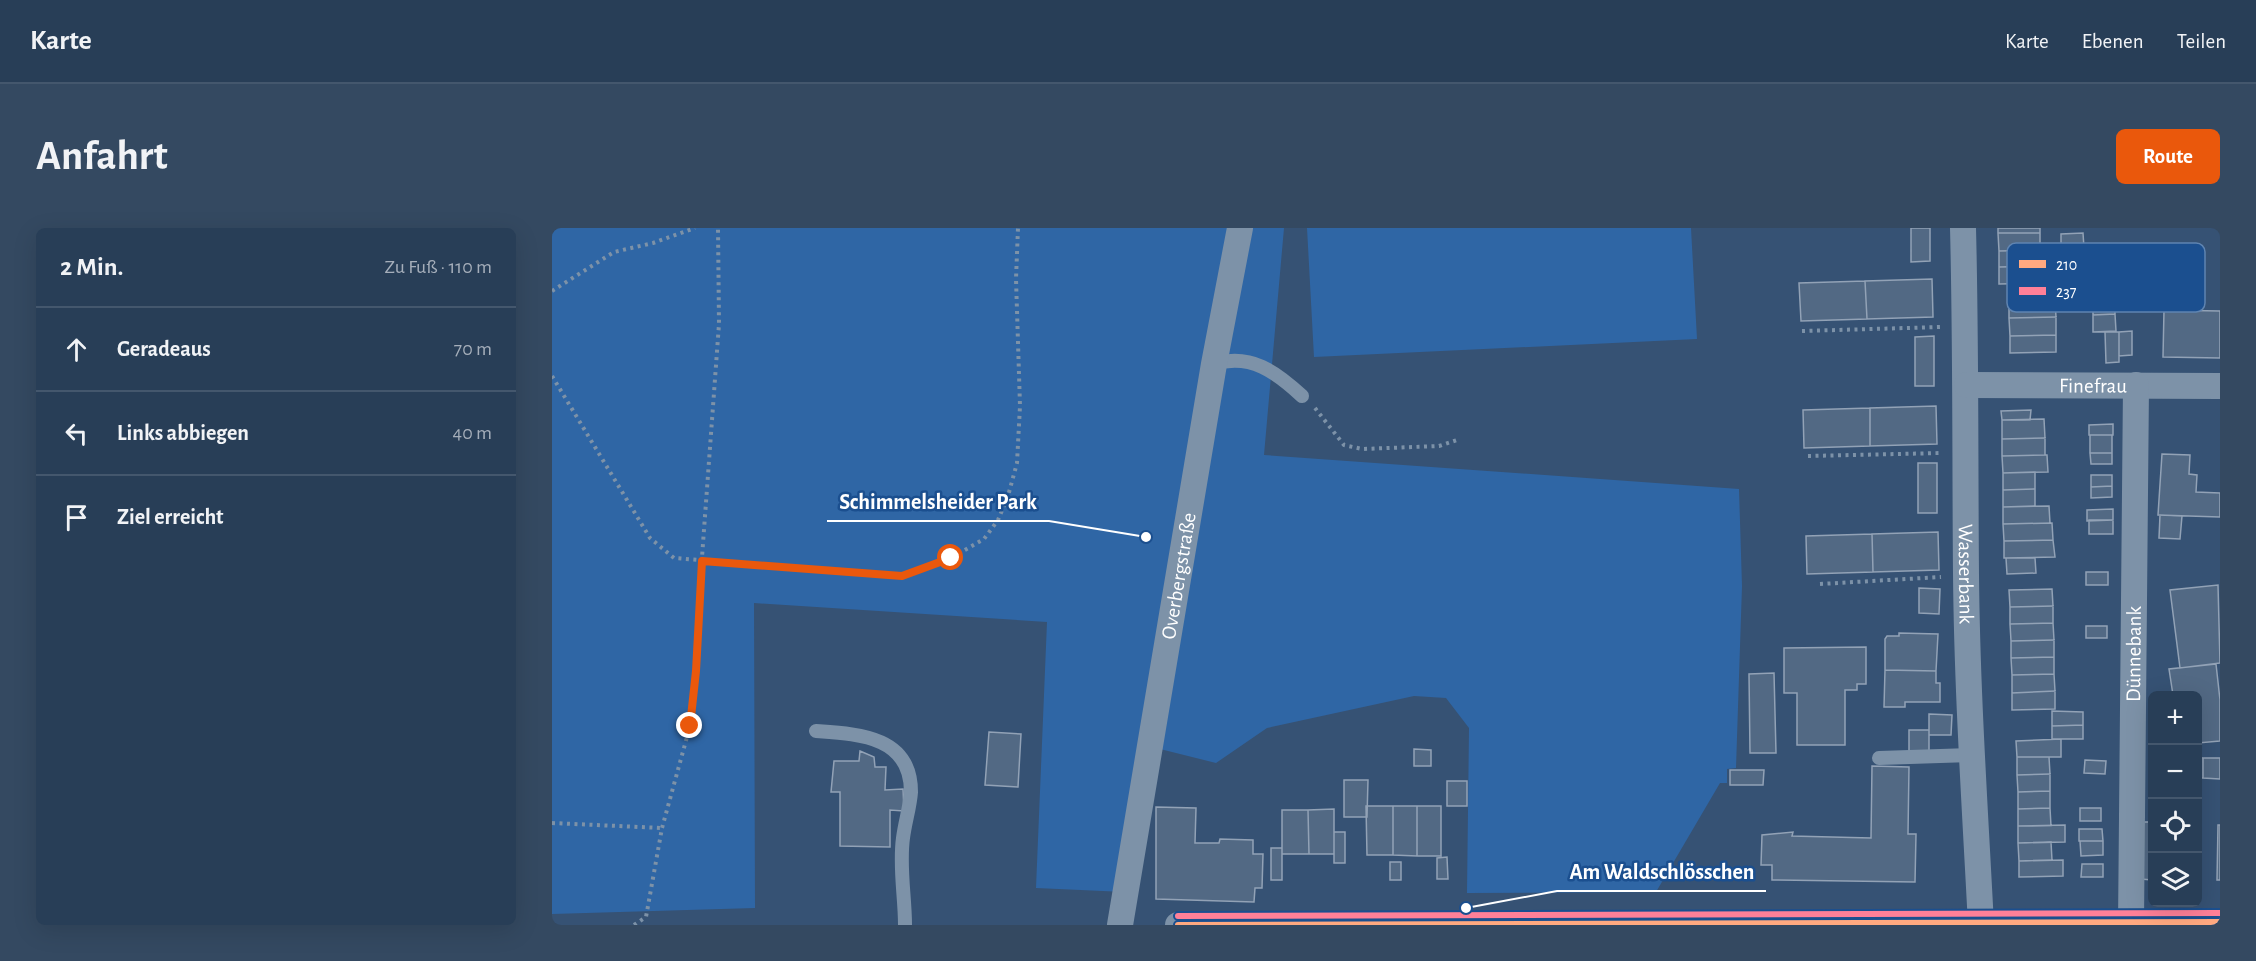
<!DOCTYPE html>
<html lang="de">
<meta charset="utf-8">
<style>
body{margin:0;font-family:"Alegreya Sans",sans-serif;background:#344961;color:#f1f3f6}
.controls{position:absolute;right:18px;bottom:18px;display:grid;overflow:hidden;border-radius:9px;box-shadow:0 6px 24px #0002}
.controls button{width:54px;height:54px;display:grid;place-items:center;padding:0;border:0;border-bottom:2px solid #44576d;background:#283e57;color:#f1f3f6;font:30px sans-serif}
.stop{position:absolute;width:18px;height:18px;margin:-14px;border:4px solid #ea580c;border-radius:50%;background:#fff}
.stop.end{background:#ea580c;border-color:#fff;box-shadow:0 2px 6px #0008}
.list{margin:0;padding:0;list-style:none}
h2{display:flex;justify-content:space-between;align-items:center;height:78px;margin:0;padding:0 24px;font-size:26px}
h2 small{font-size:20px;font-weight:400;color:#a5aeba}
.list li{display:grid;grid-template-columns:39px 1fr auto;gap:18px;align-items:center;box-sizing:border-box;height:84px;padding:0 24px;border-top:2px solid #44576d}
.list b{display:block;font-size:22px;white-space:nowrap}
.list em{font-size:20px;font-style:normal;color:#a5aeba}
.icon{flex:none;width:33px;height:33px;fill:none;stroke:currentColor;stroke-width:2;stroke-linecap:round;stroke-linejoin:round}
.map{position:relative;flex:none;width:1668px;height:697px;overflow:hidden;border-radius:9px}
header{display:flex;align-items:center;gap:36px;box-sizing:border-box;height:84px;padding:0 30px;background:#283e57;border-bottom:2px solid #44576d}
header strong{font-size:28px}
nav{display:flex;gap:33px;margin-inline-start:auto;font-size:21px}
.intro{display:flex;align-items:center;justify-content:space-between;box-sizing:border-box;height:144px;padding:0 36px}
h1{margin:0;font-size:42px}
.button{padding:15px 27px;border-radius:9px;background:#ea580c;color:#fff;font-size:21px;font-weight:700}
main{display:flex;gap:36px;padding:0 36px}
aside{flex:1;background:#283e57;border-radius:9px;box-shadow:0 6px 24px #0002}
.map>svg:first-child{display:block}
.green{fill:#2f66a5}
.building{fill:#526984;stroke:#92a2b6;stroke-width:1.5}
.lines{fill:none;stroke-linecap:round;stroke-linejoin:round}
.path{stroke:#7d92a8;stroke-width:4;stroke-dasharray:3 4.5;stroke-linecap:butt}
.service{stroke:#7d92a8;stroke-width:14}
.minor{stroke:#7d92a8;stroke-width:26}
.bus-1-casing{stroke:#1b4f8f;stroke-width:10}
.bus-2-casing{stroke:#1b4f8f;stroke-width:10}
.bus-1{stroke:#ffa980;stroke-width:6}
.bus-2{stroke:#ff8098;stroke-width:6}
.route{stroke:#ea580c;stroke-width:8}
.labels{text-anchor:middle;stroke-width:5;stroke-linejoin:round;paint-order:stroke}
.street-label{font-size:21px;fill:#fff;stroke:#1b4f8f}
.key{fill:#1b4f8f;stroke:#5f84b1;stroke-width:1.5}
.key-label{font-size:16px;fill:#fff}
.leader{fill:none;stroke:#fff;stroke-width:2}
.callout-dot{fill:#fff;stroke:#1b4f8f;stroke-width:2}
.callout-label{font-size:22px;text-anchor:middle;font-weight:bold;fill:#fff;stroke:#1b4f8f;stroke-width:5;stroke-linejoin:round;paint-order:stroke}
</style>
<header>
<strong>Karte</strong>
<nav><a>Karte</a><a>Ebenen</a><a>Teilen</a></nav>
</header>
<div class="intro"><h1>Anfahrt</h1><a class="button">Route</a></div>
<main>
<aside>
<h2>2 Min.<small>Zu Fuß · 110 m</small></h2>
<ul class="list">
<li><svg class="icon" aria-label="ahead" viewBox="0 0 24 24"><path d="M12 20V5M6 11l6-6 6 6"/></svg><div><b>Geradeaus</b></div><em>70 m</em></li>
<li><svg class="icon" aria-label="left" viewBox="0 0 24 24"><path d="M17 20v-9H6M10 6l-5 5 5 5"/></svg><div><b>Links abbiegen</b></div><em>40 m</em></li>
<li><svg class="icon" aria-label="arrive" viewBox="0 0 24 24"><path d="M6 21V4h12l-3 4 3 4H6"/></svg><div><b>Ziel erreicht</b></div></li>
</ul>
</aside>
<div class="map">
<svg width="1668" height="697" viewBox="0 0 1668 697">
<rect width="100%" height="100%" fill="#365274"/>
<!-- green -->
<path class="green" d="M0,0H732L712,227L1187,261L1190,358L1184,540L1175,541V555H1168L1104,664L915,665L917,500L894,470L862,468L715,500L664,535L608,521L573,664L484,660L495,394L202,375L203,680L0,686Z
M755,0H1139L1145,111L762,129Z"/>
<!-- building -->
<path class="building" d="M1359,0H1378V33L1359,34Z
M1446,0H1488V5H1446Z
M1446,5H1488V22L1447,23Z
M1531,5L1532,20H1509V6Z
M1496,22L1497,38L1447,39V23Z
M1495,38V55L1447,56V39Z
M1380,51L1381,89L1315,91L1313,53Z
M1313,53L1315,91L1249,93L1247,55Z
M1563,69V86L1541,87V70Z
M1503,72L1504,89L1457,90V73Z
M1612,82L1668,83V130L1611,129Z
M1563,86L1564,103L1541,104V87Z
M1504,89V107L1458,108L1457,90Z
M1580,103V127L1567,128V104Z
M1553,104H1567V134L1554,135Z
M1504,107V124L1458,125V108Z
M1382,108V158H1363V109Z
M1384,178L1385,216L1318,218V180Z
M1318,180V218L1252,220L1251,182Z
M1479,182L1478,192H1450L1449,183Z
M1492,191L1493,210L1450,211V192Z
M1561,196V207H1537V197Z
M1538,207H1560V225H1538Z
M1493,210V227L1450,228V211Z
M1538,225H1560V236H1539Z
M1610,226L1638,227L1637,246L1645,247L1644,264L1668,265V289L1606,287Z
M1493,227H1495L1496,244L1451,245L1450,228Z
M1366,235H1385V285H1366Z
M1483,244V261L1451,262V245Z
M1539,247H1560V258L1539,259Z
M1560,258V269L1539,270V259Z
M1483,261V278L1451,279V262Z
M1497,278L1498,295L1451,296V279Z
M1561,281V292L1535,293V282Z
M1608,287L1630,288L1628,311L1607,310Z
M1537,292H1561V306H1537Z
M1500,295L1501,312L1452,313L1451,296Z
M1386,304L1387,342L1321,344L1320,306Z
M1320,306L1321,344L1255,346L1254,308Z
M1501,312L1503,329L1452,330V313Z
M1454,330H1483L1484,345L1455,346Z
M1534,344H1556V357H1534Z
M1666,357L1668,435L1628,440L1618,362Z
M1367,360L1388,361L1387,386L1367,385Z
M1500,361L1501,378L1458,379L1457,362Z
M1501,378V395L1458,396V379Z
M1501,395L1502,412L1459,413L1458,396Z
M1534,398H1555V410H1534Z
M1347,405L1386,406L1384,443L1333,442V411L1335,408H1347Z
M1502,412V429L1459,430V413Z
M1314,419V456H1305V462H1293V517H1245V465H1232V420Z
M1502,429V446L1460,447L1459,430Z
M1664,436L1668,472V513L1646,515V467H1621L1617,441Z
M1333,442L1384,443V455H1388V474H1353V479H1332Z
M1222,445L1224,525H1198L1197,446Z
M1502,446L1503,463L1460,465V447Z
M1503,463V481L1460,482V465Z
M1500,483L1531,484V497L1500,498Z
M1377,486L1400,487L1399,507H1377Z
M1531,497V511H1500V498Z
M1357,502H1377V524L1357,523Z
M437,504L469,506L466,559L433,557Z
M1509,511V529H1465L1464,513Z
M862,521L879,522V538H862Z
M308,523L322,529L323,539H334L333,562L351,561L352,583L338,582V619L288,618V564H279L282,533H307Z
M1465,529H1497L1498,546L1465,547Z
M1646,529L1651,530V550H1646Z
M1651,530H1668V551L1651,550Z
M1533,532L1554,533L1553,546L1532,545Z
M1320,538L1357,539L1356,606H1364L1363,654L1220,652V637H1209L1210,607L1241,604L1240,608L1319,610Z
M1178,542H1212L1211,557H1178Z
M1498,546V563L1466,564L1465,547Z
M792,552H816L815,589H792Z
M895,553H915V578H895Z
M1498,563V580L1466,581V564Z
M814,578H841V627H815Z
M841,578H865V628L841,627Z
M865,578H889V628H865Z
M604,579L644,580L643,615H667L668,611L701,612V626H711L710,660H703L702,674L604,671Z
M1498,580L1499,598H1466V581Z
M1528,580H1549V593H1528Z
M782,581V626H757L756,582Z
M730,582H756L757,626H730Z
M1589,594H1600V652L1589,651Z
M1513,597V614L1466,615V598Z
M1666,597H1668V652H1665Z
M1527,601H1550L1551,613H1527Z
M782,604H793V635H782Z
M1528,613H1551V627L1529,628Z
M1499,614L1500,632L1467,633L1466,615Z
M719,620H730V652H719Z
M895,629L896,651H885V630Z
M1511,632V648L1467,649V633Z
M838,634H849V652H838Z
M1530,636H1551V649H1529Z"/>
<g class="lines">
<!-- path -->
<path class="path" d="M0,63L62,24L101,15L143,0
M1250,103L1389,99
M0,148L98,310L122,330L350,348L399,330L432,311L446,292L456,268L465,235L468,178L464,51L466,0
M763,180L792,217L810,221L887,218L905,212
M1256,228L1389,225
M1268,356L1389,349
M0,595L110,600
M82,697L94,689L110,600L138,498L144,443L146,384L167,96L166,0"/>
<!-- service -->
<path class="service" d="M662,136C699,125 724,144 750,168
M264,503C307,506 359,508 359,564C358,579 353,594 351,610C347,639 353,668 353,697
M1327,530L1419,527"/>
<!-- minor -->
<g class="minor">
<path id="s1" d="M1411,0C1414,116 1413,231 1414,346C1415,463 1423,580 1429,697"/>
<path id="s2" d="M1415,157L1668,158"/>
<path id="s3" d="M1579,696L1584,157"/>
<path id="s4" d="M568,697L662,136L688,0"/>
<path d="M626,697L1668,694"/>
</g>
<defs>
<path id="bus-1" d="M626,697L1668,694"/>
<path id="bus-2" d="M626,688L1668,685"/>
</defs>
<!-- bus-1 casing -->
<use href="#bus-1" class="bus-1-casing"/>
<!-- bus-2 casing -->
<use href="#bus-2" class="bus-2-casing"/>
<!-- bus-1 -->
<use href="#bus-1" class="bus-1"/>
<!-- bus-2 -->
<use href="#bus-2" class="bus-2"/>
</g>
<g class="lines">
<!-- route -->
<path class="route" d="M138,498L144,443L150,333L350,348L399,330"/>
</g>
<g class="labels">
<!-- street labels -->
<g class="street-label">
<text dy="7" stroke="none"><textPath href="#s2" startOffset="126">Finefrau</textPath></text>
<text dy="7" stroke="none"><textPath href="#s1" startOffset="346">Wasserbank</textPath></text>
<text dy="7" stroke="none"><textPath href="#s4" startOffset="354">Overbergstraße</textPath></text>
<text dy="7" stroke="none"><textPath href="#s3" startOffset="270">Dünnebank</textPath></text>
</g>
</g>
<!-- legend -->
<rect x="1455" y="15" width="198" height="69" rx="9" class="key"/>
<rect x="1467" y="32" width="27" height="8" fill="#ffa980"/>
<rect x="1467" y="59" width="27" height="8" fill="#ff8098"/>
<g class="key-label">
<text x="1504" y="42">210</text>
<text x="1504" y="69">237</text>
</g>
<!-- callouts -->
<path class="leader" d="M594 309L497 293H275M914 680L1005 663H1214"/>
<g class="callout-dot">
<circle cx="594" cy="309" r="6"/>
<circle cx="914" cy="680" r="6"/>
</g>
<g class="callout-label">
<text x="386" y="281">Schimmelsheider Park</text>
<text x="1110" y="651">Am Waldschlösschen</text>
</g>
</svg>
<div class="controls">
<button>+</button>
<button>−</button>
<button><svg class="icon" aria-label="locate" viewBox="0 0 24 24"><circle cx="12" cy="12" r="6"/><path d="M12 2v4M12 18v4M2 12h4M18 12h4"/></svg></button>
<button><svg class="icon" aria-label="layers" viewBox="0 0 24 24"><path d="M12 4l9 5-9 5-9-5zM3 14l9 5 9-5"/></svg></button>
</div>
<div class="stop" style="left:399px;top:330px"></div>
<div class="stop end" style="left:138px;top:498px"></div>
</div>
</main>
